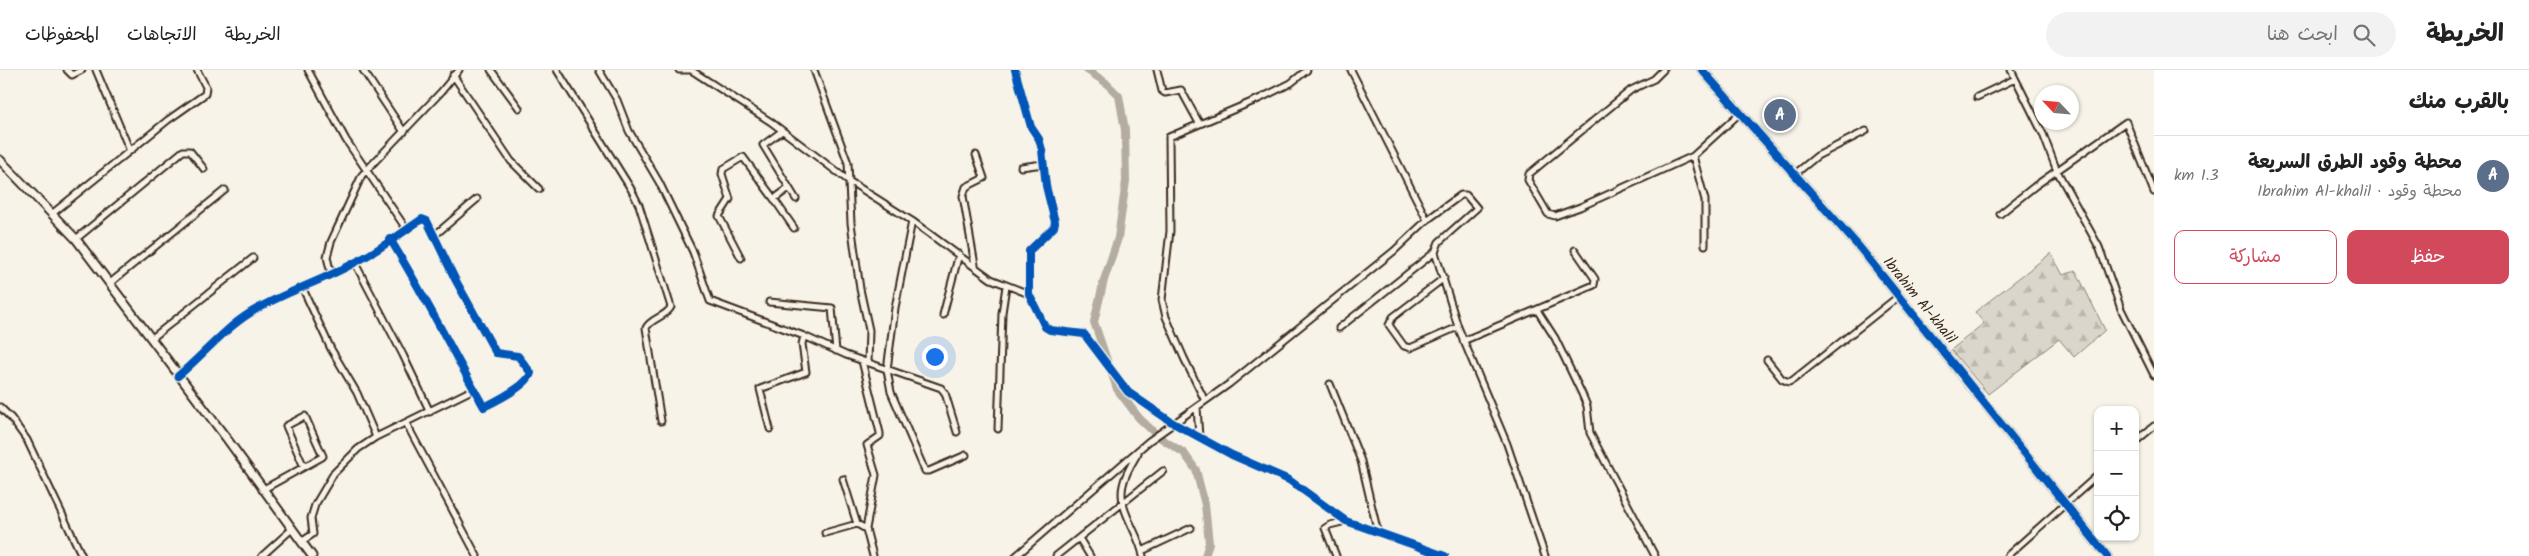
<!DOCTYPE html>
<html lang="ar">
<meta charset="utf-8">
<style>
body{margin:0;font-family:Kalam,"Playpen Sans Arabic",sans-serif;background:#f2f2f2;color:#222;direction:rtl}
.controls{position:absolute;right:15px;bottom:15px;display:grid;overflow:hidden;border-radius:10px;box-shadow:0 1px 4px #0004}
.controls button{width:45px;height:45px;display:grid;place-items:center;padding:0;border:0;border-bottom:1px solid #e0e0e0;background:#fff;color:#222;font:25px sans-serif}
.compass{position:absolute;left:2034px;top:15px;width:45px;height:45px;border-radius:50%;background:#fff;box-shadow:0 1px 4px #0004;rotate:296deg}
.you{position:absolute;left:934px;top:286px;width:18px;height:18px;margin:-12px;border:4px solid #fff;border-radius:50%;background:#1a73e8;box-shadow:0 0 0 8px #1a73e833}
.badge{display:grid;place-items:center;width:32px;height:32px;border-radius:50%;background:#d1495b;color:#fff;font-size:16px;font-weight:700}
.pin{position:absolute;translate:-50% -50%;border:2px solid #fff;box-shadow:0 1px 5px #0006}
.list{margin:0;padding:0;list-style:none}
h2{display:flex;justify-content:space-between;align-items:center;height:65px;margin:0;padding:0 20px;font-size:21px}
h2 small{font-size:16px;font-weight:400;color:#767676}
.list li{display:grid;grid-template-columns:32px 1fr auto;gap:15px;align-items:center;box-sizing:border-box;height:80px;padding:0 20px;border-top:1px solid #e0e0e0}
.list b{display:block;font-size:19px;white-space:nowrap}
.list p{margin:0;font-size:16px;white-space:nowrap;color:#767676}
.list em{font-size:16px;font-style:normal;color:#767676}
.actions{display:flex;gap:10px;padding:15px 20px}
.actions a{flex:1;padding:11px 0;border:1px solid #d1495b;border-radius:10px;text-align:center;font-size:18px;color:#d1495b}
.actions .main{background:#d1495b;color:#fff}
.icon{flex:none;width:28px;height:28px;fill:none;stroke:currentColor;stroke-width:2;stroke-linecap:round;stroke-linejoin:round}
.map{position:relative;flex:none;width:2154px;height:486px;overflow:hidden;direction:ltr}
header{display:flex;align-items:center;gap:30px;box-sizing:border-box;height:70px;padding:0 25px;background:#fff;border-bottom:1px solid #e0e0e0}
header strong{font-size:24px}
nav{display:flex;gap:28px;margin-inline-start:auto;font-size:18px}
.search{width:350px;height:45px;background:#f2f2f2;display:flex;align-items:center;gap:12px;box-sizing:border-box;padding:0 18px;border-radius:28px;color:#767676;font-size:19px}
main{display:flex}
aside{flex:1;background:#fff}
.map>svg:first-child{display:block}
.forest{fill:url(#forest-firs);stroke:#8b8074}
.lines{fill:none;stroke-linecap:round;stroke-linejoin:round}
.river{stroke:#b4aca0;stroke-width:8}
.street-casing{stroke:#3b2a1e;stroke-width:9}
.secondary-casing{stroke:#3b2a1e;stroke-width:11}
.street{stroke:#f7f3e8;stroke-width:5}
.secondary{stroke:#f7f3e8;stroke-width:7}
.cycleway-casing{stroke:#f7f3e8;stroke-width:11}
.cycleway{stroke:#0057b8;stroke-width:8}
.labels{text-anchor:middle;stroke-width:4;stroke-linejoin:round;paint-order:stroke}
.street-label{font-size:15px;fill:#3b2a1e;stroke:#f7f3e8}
</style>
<header>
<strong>الخريطة</strong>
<div class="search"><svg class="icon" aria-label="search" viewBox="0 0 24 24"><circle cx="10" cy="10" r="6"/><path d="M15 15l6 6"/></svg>ابحث هنا</div>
<nav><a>الخريطة</a><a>الاتجاهات</a><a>المحفوظات</a></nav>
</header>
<main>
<aside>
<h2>بالقرب منك<small></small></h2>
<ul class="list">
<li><span class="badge" style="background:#5c6f8a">A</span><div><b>محطة وقود الطرق السريعة</b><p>محطة وقود · Ibrahim Al-khalil</p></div><em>1.3 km</em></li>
</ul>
<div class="actions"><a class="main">حفظ</a><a>مشاركة</a></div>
</aside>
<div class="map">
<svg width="2154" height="486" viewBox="0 0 2154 486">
<defs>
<pattern id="forest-firs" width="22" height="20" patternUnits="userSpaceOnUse" patternTransform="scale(1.25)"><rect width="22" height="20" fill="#dbd6cb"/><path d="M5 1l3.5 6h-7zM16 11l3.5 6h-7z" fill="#bdb8ae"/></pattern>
</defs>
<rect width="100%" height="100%" fill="#f7f3e8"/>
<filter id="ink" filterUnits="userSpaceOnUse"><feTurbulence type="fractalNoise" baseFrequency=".02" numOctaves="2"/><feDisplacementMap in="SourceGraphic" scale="10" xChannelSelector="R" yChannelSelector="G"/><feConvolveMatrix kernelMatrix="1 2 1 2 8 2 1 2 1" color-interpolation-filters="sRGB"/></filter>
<g filter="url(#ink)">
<!-- forest -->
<path class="forest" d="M2051,183L2063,205L2076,201L2105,260L2074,287L2059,269L1988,324L1951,280L1984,253L1975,242Z"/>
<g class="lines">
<!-- river -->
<path class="river" d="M1087,0L1105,12L1119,26L1125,60L1126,111L1118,168L1104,210L1094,252L1117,319L1139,348L1159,367L1184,383L1196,400L1205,435L1209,473L1205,486"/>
<defs>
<path id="street" d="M67,0L72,5L82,0
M96,0L130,81
M308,0L346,70L407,160
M363,0L404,62
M491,0L519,38
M557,0L631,119L639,135L671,237C666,247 651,248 646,258L661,351
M599,0L617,30L629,61L659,112L693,182L710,231L804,266L846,285L941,318L945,323L957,362
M679,0H691
M691,0L771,52L849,111L912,151L991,209L1029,224
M814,0L848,93L851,153L860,219L869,260L868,293
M1015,0L1031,57L1039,69L1042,80L1046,116L1055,152L1054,157L1029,181V224L1045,257L1050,260L1084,264L1128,322L1173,353L1232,385L1289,410L1346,451L1445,486
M1157,0L1162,21L1165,23L1181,20L1199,53
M1351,0L1427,150L1461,125H1466L1477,138L1439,172L1435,182L1458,257L1507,374L1545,486
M1663,0L1654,9L1631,20L1529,104L1528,110L1548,144L1555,146L1580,137L1693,86L1740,43
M2011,0L2043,64L2057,101L2099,177L2121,239L2154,305
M453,5L511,91L539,119
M1977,27L2015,9
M782,61L763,75L796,129
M1693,86L1705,130V175
M1021,97L1043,94
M1795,104L1817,86L1866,61
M774,129L794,158
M53,143L168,50L205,24L206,17L197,0
M2000,144L2035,116L2126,52L2154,122
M912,151L895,238L887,300L891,322L925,401H929L966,385
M435,165L477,129
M76,169L183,81H190L204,99
M741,188L719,146L730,129L722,104L723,99L743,87L774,129L789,118
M355,193L403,285L430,342
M975,195L963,126L966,117L984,108L976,85
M331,204L327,187L331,172L362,105L441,22L459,0
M1444,208L1393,247L1389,255L1404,276L1410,278L1458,257
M110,213L225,120
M302,217L331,279L357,323L376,367
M769,232L832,238L836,281
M1537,240L1555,268L1582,324L1587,336L1590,363L1655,486
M943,245L959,184
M1339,258L1435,182
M151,269L253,188
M1463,271L1594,215L1595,209L1575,180
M1767,290L1782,309L1789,312L1793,310L1899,226
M862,291L880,363V366L867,375L876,405L866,459L873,486
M178,306C203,285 223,260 250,243C283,222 321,212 354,193C378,181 400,164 422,149L427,151L455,209L496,283L518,286L531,303C527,316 496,331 484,337C452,281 424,224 390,169
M1330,314L1361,391L1378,463
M1205,331L1184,288L1166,247L1162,230L1170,161L1169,67L1261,28L1291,13L1307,0
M0,337L11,348L27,370L82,486
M1197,337L1199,367
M406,353L477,486
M770,359L760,319L806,302L802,274L804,266
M998,359L1002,243L1006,216
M2135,372L2154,356
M1138,383C1132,393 1125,404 1123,415C1117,440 1139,462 1143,486
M843,409L857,454L866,459
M262,420L322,387L323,386L305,346L286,356L304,397
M825,463L857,454
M1079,468L1090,486
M301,472L313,464L311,448L315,435L334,403L358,379L376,367L474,319
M1142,481L1191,458
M262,486L292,459
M1016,486L1149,371L1229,314L1394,181L1427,150
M1056,486L1163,401
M1336,486L1325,458L1330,455L1346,451
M2007,486L2098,405"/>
<path id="secondary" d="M1702,0L1860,178L2107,486
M0,90L76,169L227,369L312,486"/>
</defs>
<!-- street casing -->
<use href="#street" class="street-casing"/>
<!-- secondary casing -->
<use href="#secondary" class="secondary-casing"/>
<!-- street -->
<use href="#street" class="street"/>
<!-- secondary -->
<use href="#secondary" class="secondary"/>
<defs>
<path id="cycleway" d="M1015,0L1031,57L1039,69L1042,80L1046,116L1055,152L1054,157L1029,181V224L1045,257L1050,260L1084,264L1128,322L1173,353L1232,385L1289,410L1346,451L1445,486
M1702,0L1860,178L2107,486
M178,306C203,285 223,260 250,243C283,222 321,212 354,193C378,181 400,164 422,149L427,151L455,209L496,283L518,286L531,303C527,316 496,331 484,337C452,281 424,224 390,169"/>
</defs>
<!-- cycleway casing -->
<use href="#cycleway" class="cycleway-casing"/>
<!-- cycleway -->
<use href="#cycleway" class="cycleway"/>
</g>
</g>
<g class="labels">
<!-- street labels -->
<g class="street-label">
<text transform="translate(1920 230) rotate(51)" y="5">Ibrahim Al-khalil</text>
</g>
</g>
</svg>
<div class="controls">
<button>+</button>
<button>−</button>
<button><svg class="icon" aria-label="locate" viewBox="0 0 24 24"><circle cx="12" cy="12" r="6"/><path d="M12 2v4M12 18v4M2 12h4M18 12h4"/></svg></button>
</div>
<svg class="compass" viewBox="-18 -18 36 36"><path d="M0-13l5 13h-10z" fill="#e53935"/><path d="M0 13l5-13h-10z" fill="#767676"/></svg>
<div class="you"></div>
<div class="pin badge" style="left:1780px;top:45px;background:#5c6f8a">A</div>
</div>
</main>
